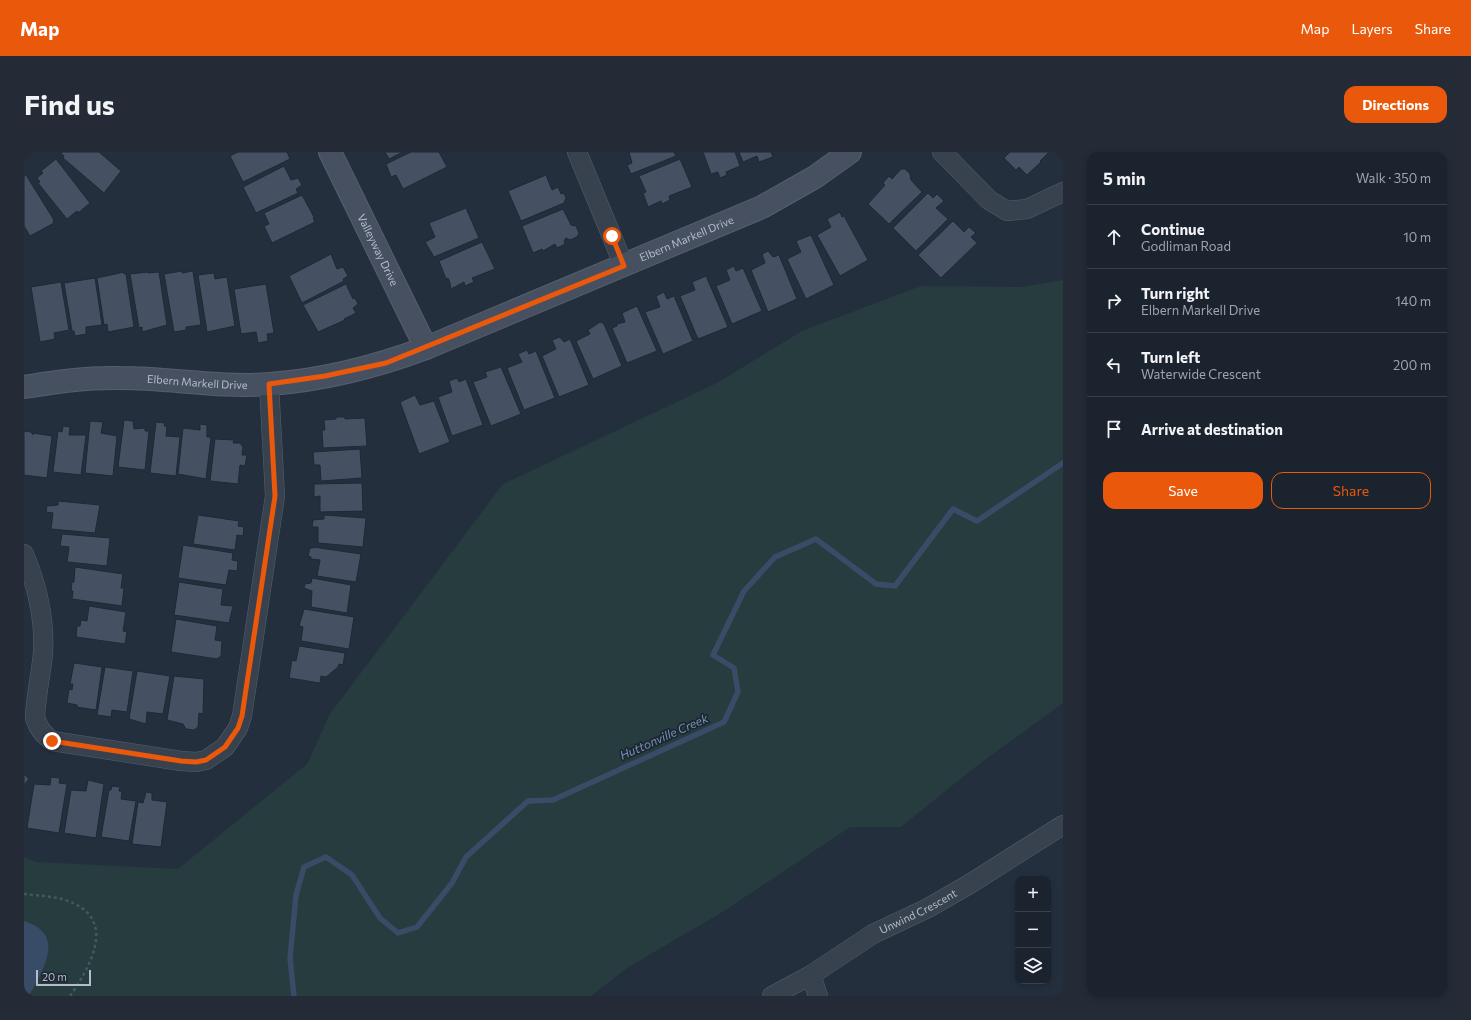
<!DOCTYPE html>
<meta charset="utf-8">
<style>
body{margin:0;font-family:Commissioner,sans-serif;background:#242b36;color:#f1f3f6}
.controls{position:absolute;right:12px;bottom:12px;display:grid;overflow:hidden;border-radius:8px;box-shadow:0 2px 6px #0003}
.controls button{width:36px;height:36px;display:grid;place-items:center;padding:0;border:0;border-bottom:1px solid #39404a;background:#1b232e;color:#f1f3f6;font:20px sans-serif}
.scale{position:absolute;left:12px;bottom:10px;width:55px;box-sizing:border-box;padding-left:4px;border:2px solid #b4bcc9;border-top:0;font-size:11px;line-height:14px;white-space:nowrap;color:#b4bcc9;-webkit-text-stroke:3px #1d2633;paint-order:stroke}
.stop{position:absolute;width:12px;height:12px;margin:-9px;border:3px solid #ea580c;border-radius:50%;background:#fff}
.stop.end{background:#ea580c;border-color:#fff;box-shadow:0 1px 4px #0008}
.list{margin:0;padding:0;list-style:none}
h2{display:flex;justify-content:space-between;align-items:center;height:52px;margin:0;padding:0 16px;font-size:17px}
h2 small{font-size:13px;font-weight:400;color:#a0a4aa}
.list li{display:grid;grid-template-columns:26px 1fr auto;gap:12px;align-items:center;box-sizing:border-box;height:64px;padding:0 16px;border-top:1px solid #39404a}
.list b{display:block;font-size:15px;white-space:nowrap}
.list p{margin:0;font-size:13px;white-space:nowrap;color:#a0a4aa}
.list em{font-size:13px;font-style:normal;color:#a0a4aa}
.actions{display:flex;gap:8px;padding:12px 16px}
.actions a{flex:1;padding:9px 0;border:1px solid #ea580c;border-radius:12px;text-align:center;font-size:14px;color:#ea580c}
.actions .main{background:#ea580c;color:#fff}
.icon{flex:none;width:22px;height:22px;fill:none;stroke:currentColor;stroke-width:2;stroke-linecap:round;stroke-linejoin:round}
.map{position:relative;flex:none;width:1039px;height:844px;overflow:hidden;border-radius:12px}
header{display:flex;align-items:center;gap:24px;box-sizing:border-box;height:56px;padding:0 20px;background:#ea580c;color:#fff}
header strong{font-size:19px}
nav{display:flex;gap:22px;margin-inline-start:auto;font-size:14px}
.intro{display:flex;align-items:center;justify-content:space-between;box-sizing:border-box;height:96px;padding:0 24px}
h1{margin:0;font-size:28px}
.button{padding:10px 18px;border-radius:12px;background:#ea580c;color:#fff;font-size:14px;font-weight:700}
main{display:flex;gap:24px;padding:0 24px}
aside{flex:1;background:#1b232e;border-radius:12px;box-shadow:0 2px 6px #0003}
.map>svg:first-child{display:block}
.green{fill:#263c3f}
.water{fill:#394c67}
.lines{fill:none;stroke-linecap:round;stroke-linejoin:round}
.stream{stroke:#394c67;stroke-width:5.5}
.building{fill:#455162;stroke:#1f2835}
.street-casing{stroke:#565f6c;stroke-width:20}
.secondary-casing{stroke:#565f6c;stroke-width:24}
.path{stroke:#44595c;stroke-width:2.5;stroke-dasharray:3 3;stroke-linecap:butt}
.street{stroke:#38414e;stroke-width:19}
.secondary{stroke:#465061;stroke-width:22}
.route{stroke:#ea580c;stroke-width:5}
.labels{text-anchor:middle;stroke-width:3.5;stroke-linejoin:round;paint-order:stroke}
.street-label{font-size:11px;fill:#b4bcc9;stroke:#1d2633}
.water-label{font-size:12px;font-style:italic;fill:#7c92b1;stroke:#1d2633}
</style>
<header>
<strong>Map</strong>
<nav><a>Map</a><a>Layers</a><a>Share</a></nav>
</header>
<div class="intro"><h1>Find us</h1><a class="button">Directions</a></div>
<main>
<div class="map">
<svg width="1039" height="844" viewBox="0 0 1039 844">
<rect width="100%" height="100%" fill="#242f3e"/>
<!-- green -->
<path class="green" d="M1039,128V551L950,616L877,675H826L700,759L603,816L567,844H0V705L12,710L154,717L283,612L306,562L479,332L693,231L778,179L897,134L997,135Z"/>
<!-- water -->
<path class="water" d="M0,769C43,782 19,818 5,844H0Z"/>
<g class="lines">
<!-- stream -->
<path class="stream" d="M270,844L266,806L272,743L280,715L302,705L328,723L356,766L374,781L393,775L428,731L442,705L504,649L529,648L700,570L714,540L710,516L689,503L720,439L751,405L792,387L852,432L871,434L929,357L953,369L1039,311"/>
</g>
<!-- building -->
<path class="building" d="M38,0H75L97,19L80,41L39,6L40,4L37,1Z
M214,0H263L266,7L219,30L206,4Z
M361,0H379L365,7Z
M387,0H415L423,15L379,37L372,23L367,25L362,12Z
M605,0H650L652,4L607,22L603,13L608,11Z
M679,0H711L716,14L702,20L703,23L696,26L694,20L687,22Z
M715,0H747L749,5L735,10L733,4L719,10Z
M986,0H1025L1016,9L1017,10L1003,23L995,15L992,18L980,6Z
M32,7L66,51L54,61L53,59L43,67L14,31L16,30L13,26L19,21L17,19Z
M656,7L668,35L645,44L646,48L638,52L637,49L624,55L619,41L622,40L615,24Z
M260,14L267,28L274,26L278,33L272,37L274,41L232,61L219,35Z
M877,17H881L886,22L887,28L898,40L865,72L844,52L861,33L859,31L865,24L868,27Z
M2,23L30,68L29,69L30,71L6,84L0,74V24Z
M522,23L528,38L534,35L537,42L540,41L542,46L540,51L497,69L484,39Z
M904,41L909,46L913,42L920,49L912,56L924,67L892,99L869,76Z
M278,43L290,65L289,66L291,70L248,91L240,74L245,72L240,61Z
M442,56L455,86L410,105L401,90L411,85L405,71Z
M539,57L547,73L552,74L555,81L553,85L546,88L542,86L540,89L541,92L533,96L531,92L519,99L518,97L509,101L498,74Z
M816,60L818,65L820,64L844,108L816,124L793,83L807,75L803,67Z
M929,69L940,80L945,75L952,81L947,85L953,91L917,126L894,103Z
M787,83L810,133L782,147L763,107L777,100L772,89Z
M458,90L471,117L448,126L450,130L441,134L440,130L427,137L426,131L424,126L422,127L415,109Z
M744,99L749,105L755,103L773,147L744,160L727,118L741,111L738,102Z
M307,102L313,117L319,115L324,124L319,127L320,129L278,151L265,124Z
M710,114L712,119L719,116L738,159L708,172L692,134L706,128L702,118Z
M158,119V121L169,119L177,173L162,175V178L150,180L140,122Z
M100,120V122H102L110,175L84,180L83,172L80,173L73,126Z
M124,120V121L135,120L143,173L118,180V175L115,176L106,122Z
M190,121L191,127L203,125L211,174L183,180L174,123Z
M682,124L704,175L674,187L656,144L671,138L668,130Z
M71,126L78,173L62,175V182L51,184L50,179H48L40,131Z
M37,130L45,178L30,181L31,187L16,190L7,135Z
M242,132L250,181L243,182L244,189L234,191L232,180L217,182L210,137Z
M322,132L329,147L331,146L334,152L329,156L332,161L320,167L321,168L294,180L279,153Z
M640,140L643,147L650,144L669,189L639,202L621,160L636,155L632,144Z
M613,154L633,199L603,211L588,176L593,174V172L601,170L598,161Z
M576,170L580,172L598,214L569,227L552,189L566,182L564,178Z
M536,185L540,190L546,187L565,233L535,245L518,204L532,197L528,188Z
M503,198L505,202L512,199L531,246L500,258L483,216L498,210L494,202Z
M477,215L497,262L467,274L449,230L463,225L461,220Z
M433,226L435,230L442,227L459,273L428,284L414,245L428,240L425,229Z
M391,243L396,253L410,249L426,290L395,302L376,250Z
M312,265H321V267L341,266L343,294L299,296L298,278H301L300,268L312,267Z
M100,268L109,269L110,277L121,276V279H125L121,318L94,315Z
M66,269L79,270L77,281L93,284L89,324L61,321Z
M132,270L141,271L140,274H143L142,284L156,285L152,324L126,321Z
M176,272L183,273V285H187L182,327L154,322L159,276L176,278Z
M39,274L46,275L45,283H62L57,323L29,320L34,279L38,280Z
M0,279L7,280L9,283V281L28,284L23,326L0,323Z
M191,287L210,288L209,291H216L219,295L218,303H223L221,314L216,313L214,332L186,329Z
M336,297L338,326L297,329L296,313H290L289,300Z
M338,331L339,359L296,360V344L290,345V332Z
M34,349L76,353L71,381L27,377L29,361L22,360L23,354L34,353Z
M174,363L215,369L214,374L220,375L219,384L213,383L211,398L169,392Z
M300,363L342,366L339,395L294,391V375H288L289,368L300,367Z
M38,382L86,386L83,414L43,410L45,395L36,394Z
M159,393L209,401L208,408L214,409L213,419L205,418L202,433L154,426Z
M289,395L337,402L332,430L293,424L296,408L287,407V405L284,404L286,396H289Z
M51,415L99,422L97,436H100L98,454L48,447L49,439H47L48,430H50Z
M288,426L327,433L323,461L287,455L288,439L280,436L281,432L287,431Z
M155,430L199,437L197,453L209,454L205,471L150,463Z
M65,454L102,460L99,479L103,480L101,492L52,485L53,474H56L57,468L63,469Z
M280,457L330,465L325,497L277,489L279,475L275,474Z
M152,467L193,474L191,488L198,489L197,504L193,507L147,500Z
M275,494L321,501L319,513L315,512L314,515L302,525L297,524L296,531L265,526L268,508L272,509Z
M50,511L78,515L72,558L53,555V553L43,551L45,537L48,538L49,532H46Z
M81,515L109,519L103,560L88,558L87,565L73,563Z
M113,519L146,524L139,562L123,560L122,572L105,567Z
M150,524L180,527L179,562L175,561L174,575L170,578L162,577L159,572L143,568Z
M0,622L5,627L0,633Z
M27,625L36,626L35,631L43,632L35,681L3,676L10,632L26,633Z
M64,628L80,632L72,686L40,681L47,638L62,639Z
M88,634L96,635L95,639H98L97,647L112,649L105,689L77,685L85,638H87Z
M122,640L128,641V648L143,650L137,695L108,692L114,650L119,651Z"/>
<g class="lines">
<defs>
<g id="street">
<path d="M553,0L600,114"/>
<path d="M918,0L965,48L983,59L1003,57L1039,40"/>
<path d="M0,402C13,433 21,467 19,501C17,522 12,543 11,565C14,576 19,582 28,589L157,609L172,610L182,608L201,595L214,576L218,564L251,344L245,232"/>
<path d="M787,823L794,844"/>
<path id="s1" d="M748,844L787,823L849,782L904,756L944,733L1039,673"/>
</g>
<g id="secondary">
<path id="s2" d="M306,0L402,196"/>
<path id="s3" d="M0,235C32,230 64,225 97,226C146,226 196,236 246,232C300,228 351,215 402,196L738,55L791,25L826,0"/>
</g>
</defs>
<!-- street casing -->
<use href="#street" class="street-casing"/>
<!-- secondary casing -->
<use href="#secondary" class="secondary-casing"/>
<!-- path -->
<path class="path" d="M0,742C16,744 36,744 51,752C92,772 64,818 46,844"/>
<!-- street -->
<use href="#street" class="street"/>
<!-- secondary -->
<use href="#secondary" class="secondary"/>
</g>
<g class="lines">
<!-- route -->
<path class="route" d="M28,589L157,609L172,610L182,608L201,595L214,576L218,564L251,344L245,232L301,224L362,211L600,114L588,84"/>
</g>
<g class="labels">
<!-- street labels -->
<g class="street-label">
<text dy="4" stroke="none"><textPath href="#s3" startOffset="690">Elbern Markell Drive</textPath></text>
<text dy="4" stroke="none"><textPath href="#s2" startOffset="109">Valleyway Drive</textPath></text>
<text dy="4" stroke="none"><textPath href="#s3" startOffset="174">Elbern Markell Drive</textPath></text>
<text dy="4" stroke="none"><textPath href="#s1" startOffset="169">Unwind Crescent</textPath></text>
</g>
<!-- water labels -->
<g class="water-label">
<text transform="translate(640 585) rotate(-24)" y="4">Huttonville Creek</text>
</g>
</g>
</svg>
<div class="controls">
<button>+</button>
<button>−</button>
<button><svg class="icon" aria-label="layers" viewBox="0 0 24 24"><path d="M12 4l9 5-9 5-9-5zM3 14l9 5 9-5"/></svg></button>
</div>
<div class="scale">20 m</div>
<div class="stop" style="left:588px;top:84px"></div>
<div class="stop end" style="left:28px;top:589px"></div>
</div>
<aside>
<h2>5 min<small>Walk · 350 m</small></h2>
<ul class="list">
<li><svg class="icon" aria-label="ahead" viewBox="0 0 24 24"><path d="M12 20V5M6 11l6-6 6 6"/></svg><div><b>Continue</b><p>Godliman Road</p></div><em>10 m</em></li>
<li><svg class="icon" aria-label="right" viewBox="0 0 24 24"><path d="M7 20v-9h11M14 6l5 5-5 5"/></svg><div><b>Turn right</b><p>Elbern Markell Drive</p></div><em>140 m</em></li>
<li><svg class="icon" aria-label="left" viewBox="0 0 24 24"><path d="M17 20v-9H6M10 6l-5 5 5 5"/></svg><div><b>Turn left</b><p>Waterwide Crescent</p></div><em>200 m</em></li>
<li><svg class="icon" aria-label="arrive" viewBox="0 0 24 24"><path d="M6 21V4h12l-3 4 3 4H6"/></svg><div><b>Arrive at destination</b></div></li>
</ul>
<div class="actions"><a class="main">Save</a><a>Share</a></div>
</aside>
</main>
